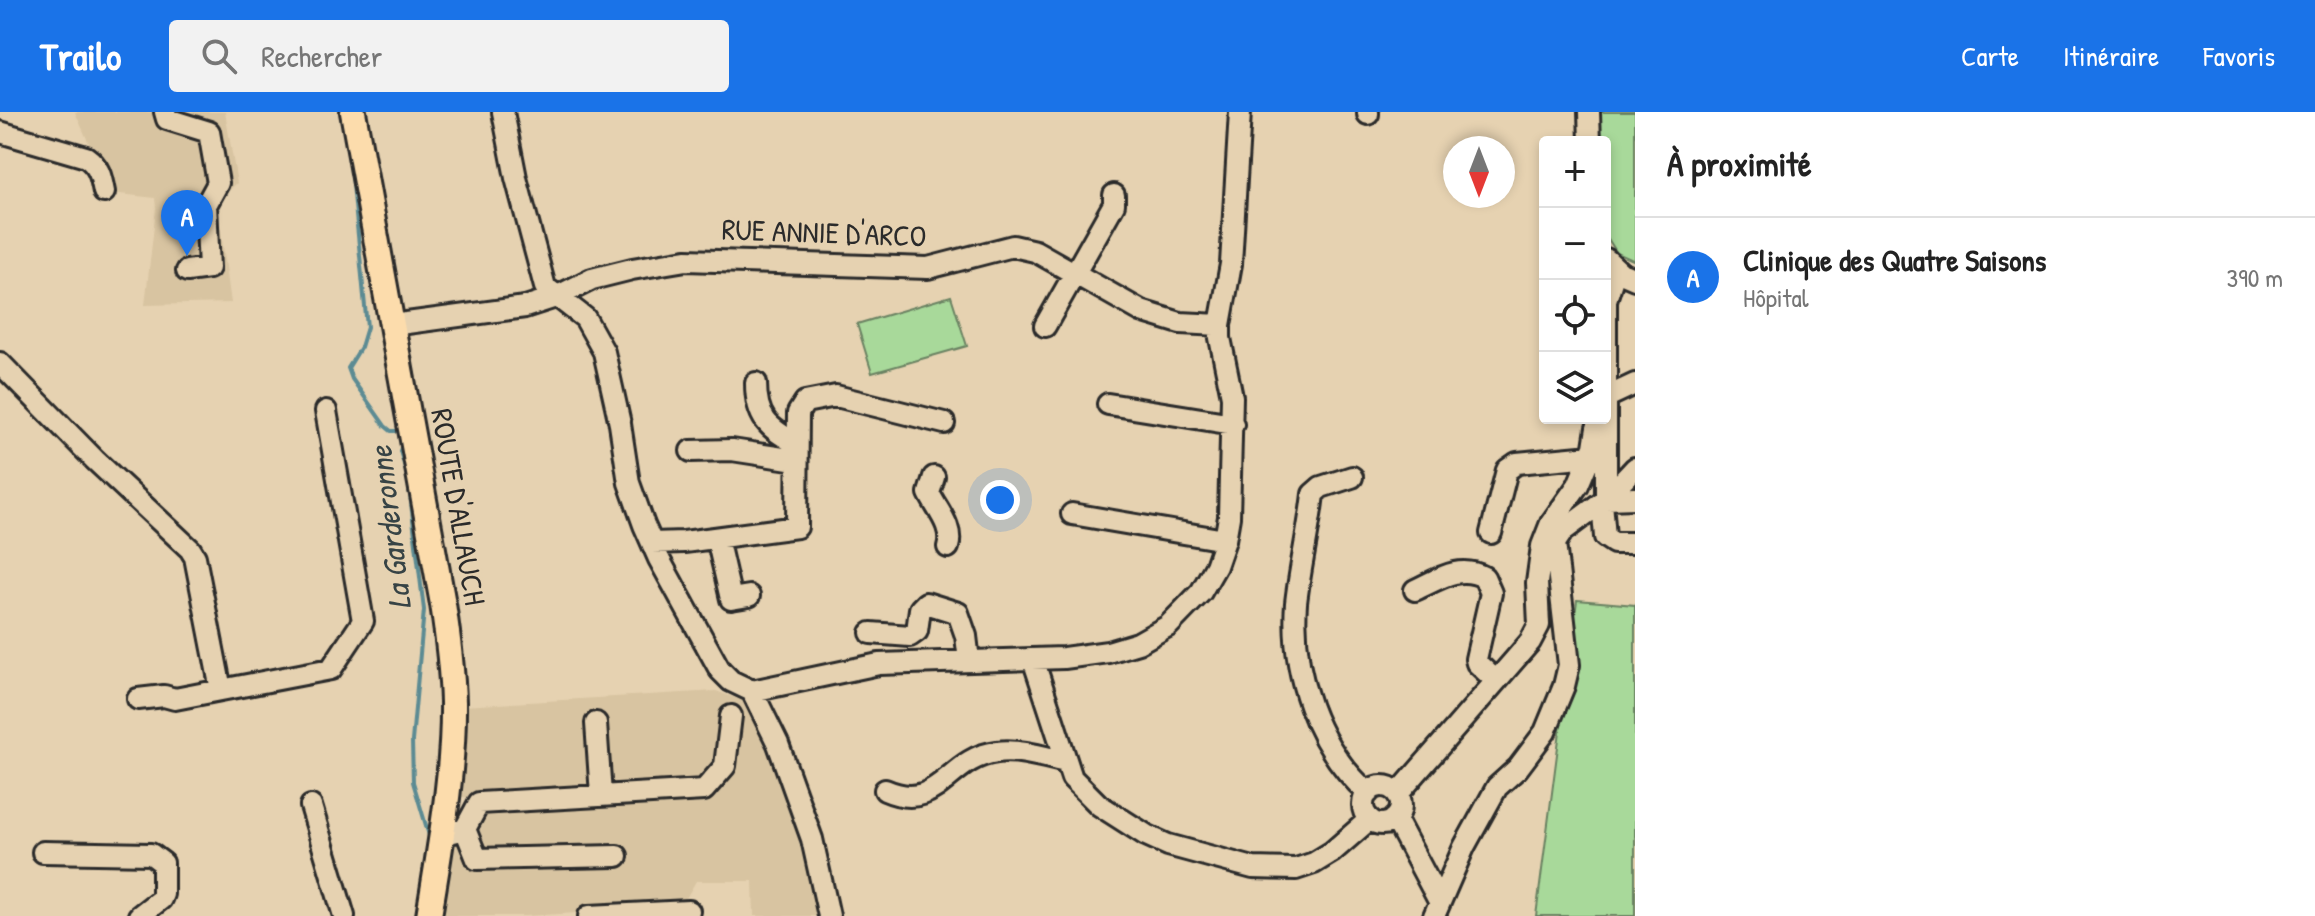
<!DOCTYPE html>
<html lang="fr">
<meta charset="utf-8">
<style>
body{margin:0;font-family:"Patrick Hand",sans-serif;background:#f2f2f2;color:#222}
.controls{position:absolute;right:24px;top:24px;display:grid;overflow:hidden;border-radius:8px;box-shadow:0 4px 12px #0003}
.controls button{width:72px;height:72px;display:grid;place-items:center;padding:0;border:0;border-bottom:2px solid #e0e0e0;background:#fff;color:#222;font:40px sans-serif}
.compass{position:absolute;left:1443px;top:24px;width:72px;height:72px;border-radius:50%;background:#fff;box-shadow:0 4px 12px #0003;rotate:180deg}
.you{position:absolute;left:1000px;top:388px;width:28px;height:28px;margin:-20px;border:6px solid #fff;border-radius:50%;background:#1a73e8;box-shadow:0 0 0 12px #1a73e833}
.badge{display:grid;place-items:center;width:52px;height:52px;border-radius:50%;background:#1a73e8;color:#fff;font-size:26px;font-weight:700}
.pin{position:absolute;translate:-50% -66px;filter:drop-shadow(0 2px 4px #0008)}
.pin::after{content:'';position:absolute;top:42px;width:28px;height:24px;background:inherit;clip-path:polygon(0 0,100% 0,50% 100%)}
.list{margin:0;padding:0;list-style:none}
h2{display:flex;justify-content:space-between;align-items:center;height:104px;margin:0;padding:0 32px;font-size:34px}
h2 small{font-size:26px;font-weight:400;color:#767676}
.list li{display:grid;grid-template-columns:52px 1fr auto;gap:24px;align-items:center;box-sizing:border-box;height:120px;padding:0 32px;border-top:2px solid #e0e0e0}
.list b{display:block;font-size:30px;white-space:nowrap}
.list p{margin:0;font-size:26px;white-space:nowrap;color:#767676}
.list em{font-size:26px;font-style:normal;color:#767676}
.icon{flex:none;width:44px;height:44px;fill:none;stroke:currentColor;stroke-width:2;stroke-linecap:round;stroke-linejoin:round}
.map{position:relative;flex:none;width:1635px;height:804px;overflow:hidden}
header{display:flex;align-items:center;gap:48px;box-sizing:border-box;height:112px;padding:0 40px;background:#1a73e8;color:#fff}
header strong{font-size:38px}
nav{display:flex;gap:44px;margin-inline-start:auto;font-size:28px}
.search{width:560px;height:72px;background:#f2f2f2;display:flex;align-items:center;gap:20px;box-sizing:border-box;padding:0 28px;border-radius:8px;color:#767676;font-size:30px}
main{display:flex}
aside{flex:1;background:#fff}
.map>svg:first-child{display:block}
.built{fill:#d8c4a1}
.green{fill:#a8d99a;stroke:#6a8262;stroke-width:2}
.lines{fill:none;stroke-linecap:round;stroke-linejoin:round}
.stream{stroke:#5c8b93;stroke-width:4}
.minor-casing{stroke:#2b2b2b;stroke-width:26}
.major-casing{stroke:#2b2b2b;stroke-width:30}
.minor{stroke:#e6d2b1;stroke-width:20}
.major{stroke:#fcdcac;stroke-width:24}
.labels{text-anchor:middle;stroke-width:6;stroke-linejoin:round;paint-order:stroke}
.street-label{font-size:30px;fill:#2b2b2b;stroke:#e6d2b1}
.water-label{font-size:32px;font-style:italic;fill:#374345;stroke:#e6d2b1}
</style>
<header>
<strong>Trailo</strong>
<div class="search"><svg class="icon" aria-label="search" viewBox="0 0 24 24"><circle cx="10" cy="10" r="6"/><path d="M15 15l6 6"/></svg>Rechercher</div>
<nav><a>Carte</a><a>Itinéraire</a><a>Favoris</a></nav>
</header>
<main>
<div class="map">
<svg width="1635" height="804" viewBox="0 0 1635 804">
<rect width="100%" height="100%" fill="#e6d2b1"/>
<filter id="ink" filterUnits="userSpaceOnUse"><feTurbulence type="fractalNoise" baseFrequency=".0125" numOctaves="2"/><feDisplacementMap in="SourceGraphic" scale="16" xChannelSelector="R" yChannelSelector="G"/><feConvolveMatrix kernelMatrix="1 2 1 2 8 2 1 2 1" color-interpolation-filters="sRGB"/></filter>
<g filter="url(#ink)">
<!-- built -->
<path class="built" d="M75,0H171L172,3L179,0H225L237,71L217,90L231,191L145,193L156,96L155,86L111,81Z
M716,579L741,588L750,599L779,656L826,804H754L753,769H696L681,795L525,804H440L453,727L481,717L487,686L459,685L462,594Z"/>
<!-- green -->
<path class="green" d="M1599,0H1635V149L1617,141L1605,122V30H1600Z
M951,184L967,234L872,261L857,212Z
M1577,488L1635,493V804H1536Z"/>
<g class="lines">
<!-- stream -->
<path class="stream" d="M352,62L367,215L361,235L348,256L352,267L385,314L391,319H402
M403,330L400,339L408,366L424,498L412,629L413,670L430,727"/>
<defs>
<path id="minor" d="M165,0L167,7L209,20L218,71L206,93L209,156L187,159
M503,0L516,66L545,175L585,206L604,240L620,312L629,371L644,413L659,447L720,558L731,569L752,579L778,632L812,727L829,804
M1589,0L1590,30
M1368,2V0
M0,20L86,45C99,54 101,64 104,80
M1606,147L1621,161L1635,167
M392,213L525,195L556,185L592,167L632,157L686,148L928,156L1013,134L1035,139L1141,199L1180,211L1220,213
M1045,214L1114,92V83
M0,251L95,348L190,437L195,445L221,578L331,557L363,509L326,299
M756,271C756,306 768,316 797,332
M1605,286L1635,272
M1108,292L1233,312
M691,339L732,338L796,348
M934,365L929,381C937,398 954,415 948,435
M1352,365L1321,375L1313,382C1309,418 1300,455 1296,491C1291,560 1316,635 1368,681
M1606,387L1635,356
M1606,387L1635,386
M1602,390L1605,425L1614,431H1635
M1072,402L1225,428
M1491,421L1507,358L1517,351L1591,344
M717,426L731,487L749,484
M652,431L684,430L797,415L798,301L805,290L836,284L944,311
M1415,478C1439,467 1459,452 1484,465L1491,481L1476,547L1477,551L1496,569
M871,521L910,524L917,519L920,497L926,491L958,501L966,524L969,549
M1033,547L1072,666L1099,693L1146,723L1168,733L1253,756L1296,757L1314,751L1332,740L1370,707
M752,579L879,552L1064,546L1108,540L1138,531L1168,514L1201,480L1216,454L1225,428L1229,405L1232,285L1220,226V213L1231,152L1240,0
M138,587L164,584L175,587L221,578
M596,611L601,683
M1363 693a19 19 0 1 1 38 0a19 19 0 1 1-38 0Z
M885,678C940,702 946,646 997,640C1020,637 1044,645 1066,650
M1398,682L1530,530L1539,513L1537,471L1542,434L1551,411L1578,373L1594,335L1597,316
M311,694L344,804
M1395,706L1439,789
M465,717L477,747L617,744
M441,723L465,717L479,691L704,678L725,654L731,604
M43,740L151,742L163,751V782L161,787L139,804
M589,804L689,799
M1434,804L1464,735L1497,675L1518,656L1545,620L1564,574L1569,553L1555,431L1563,419L1606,387V188L1612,169L1613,155"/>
<path id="major" d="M353,0L443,492C448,525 452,557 453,590C454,661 440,734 429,804"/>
</defs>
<!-- minor casing -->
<use href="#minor" class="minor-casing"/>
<!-- major casing -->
<use href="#major" class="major-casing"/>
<!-- minor -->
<use href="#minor" class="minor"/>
<!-- major -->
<use href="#major" class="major"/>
</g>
</g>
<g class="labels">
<!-- street labels -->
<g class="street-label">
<text transform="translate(824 121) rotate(2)" y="10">RUE ANNIE D'ARCO</text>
<text transform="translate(458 395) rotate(80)" y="10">ROUTE D'ALLAUCH</text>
</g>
<!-- water labels -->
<g class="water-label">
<text transform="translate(390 416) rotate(-97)" y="11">La Garderonne</text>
</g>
</g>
</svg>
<div class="controls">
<button>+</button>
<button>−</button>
<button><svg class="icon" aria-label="locate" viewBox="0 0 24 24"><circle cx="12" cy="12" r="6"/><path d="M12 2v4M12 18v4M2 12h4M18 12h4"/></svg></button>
<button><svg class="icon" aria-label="layers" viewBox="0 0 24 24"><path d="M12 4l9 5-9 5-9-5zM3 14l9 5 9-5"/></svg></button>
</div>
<svg class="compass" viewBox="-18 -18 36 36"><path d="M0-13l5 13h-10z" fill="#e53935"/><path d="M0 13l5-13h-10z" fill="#767676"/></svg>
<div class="you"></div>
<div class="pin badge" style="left:187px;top:144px">A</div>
</div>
<aside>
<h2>À proximité<small></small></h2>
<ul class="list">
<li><span class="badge">A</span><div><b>Clinique des Quatre Saisons</b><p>Hôpital</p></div><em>390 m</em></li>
</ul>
</aside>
</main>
